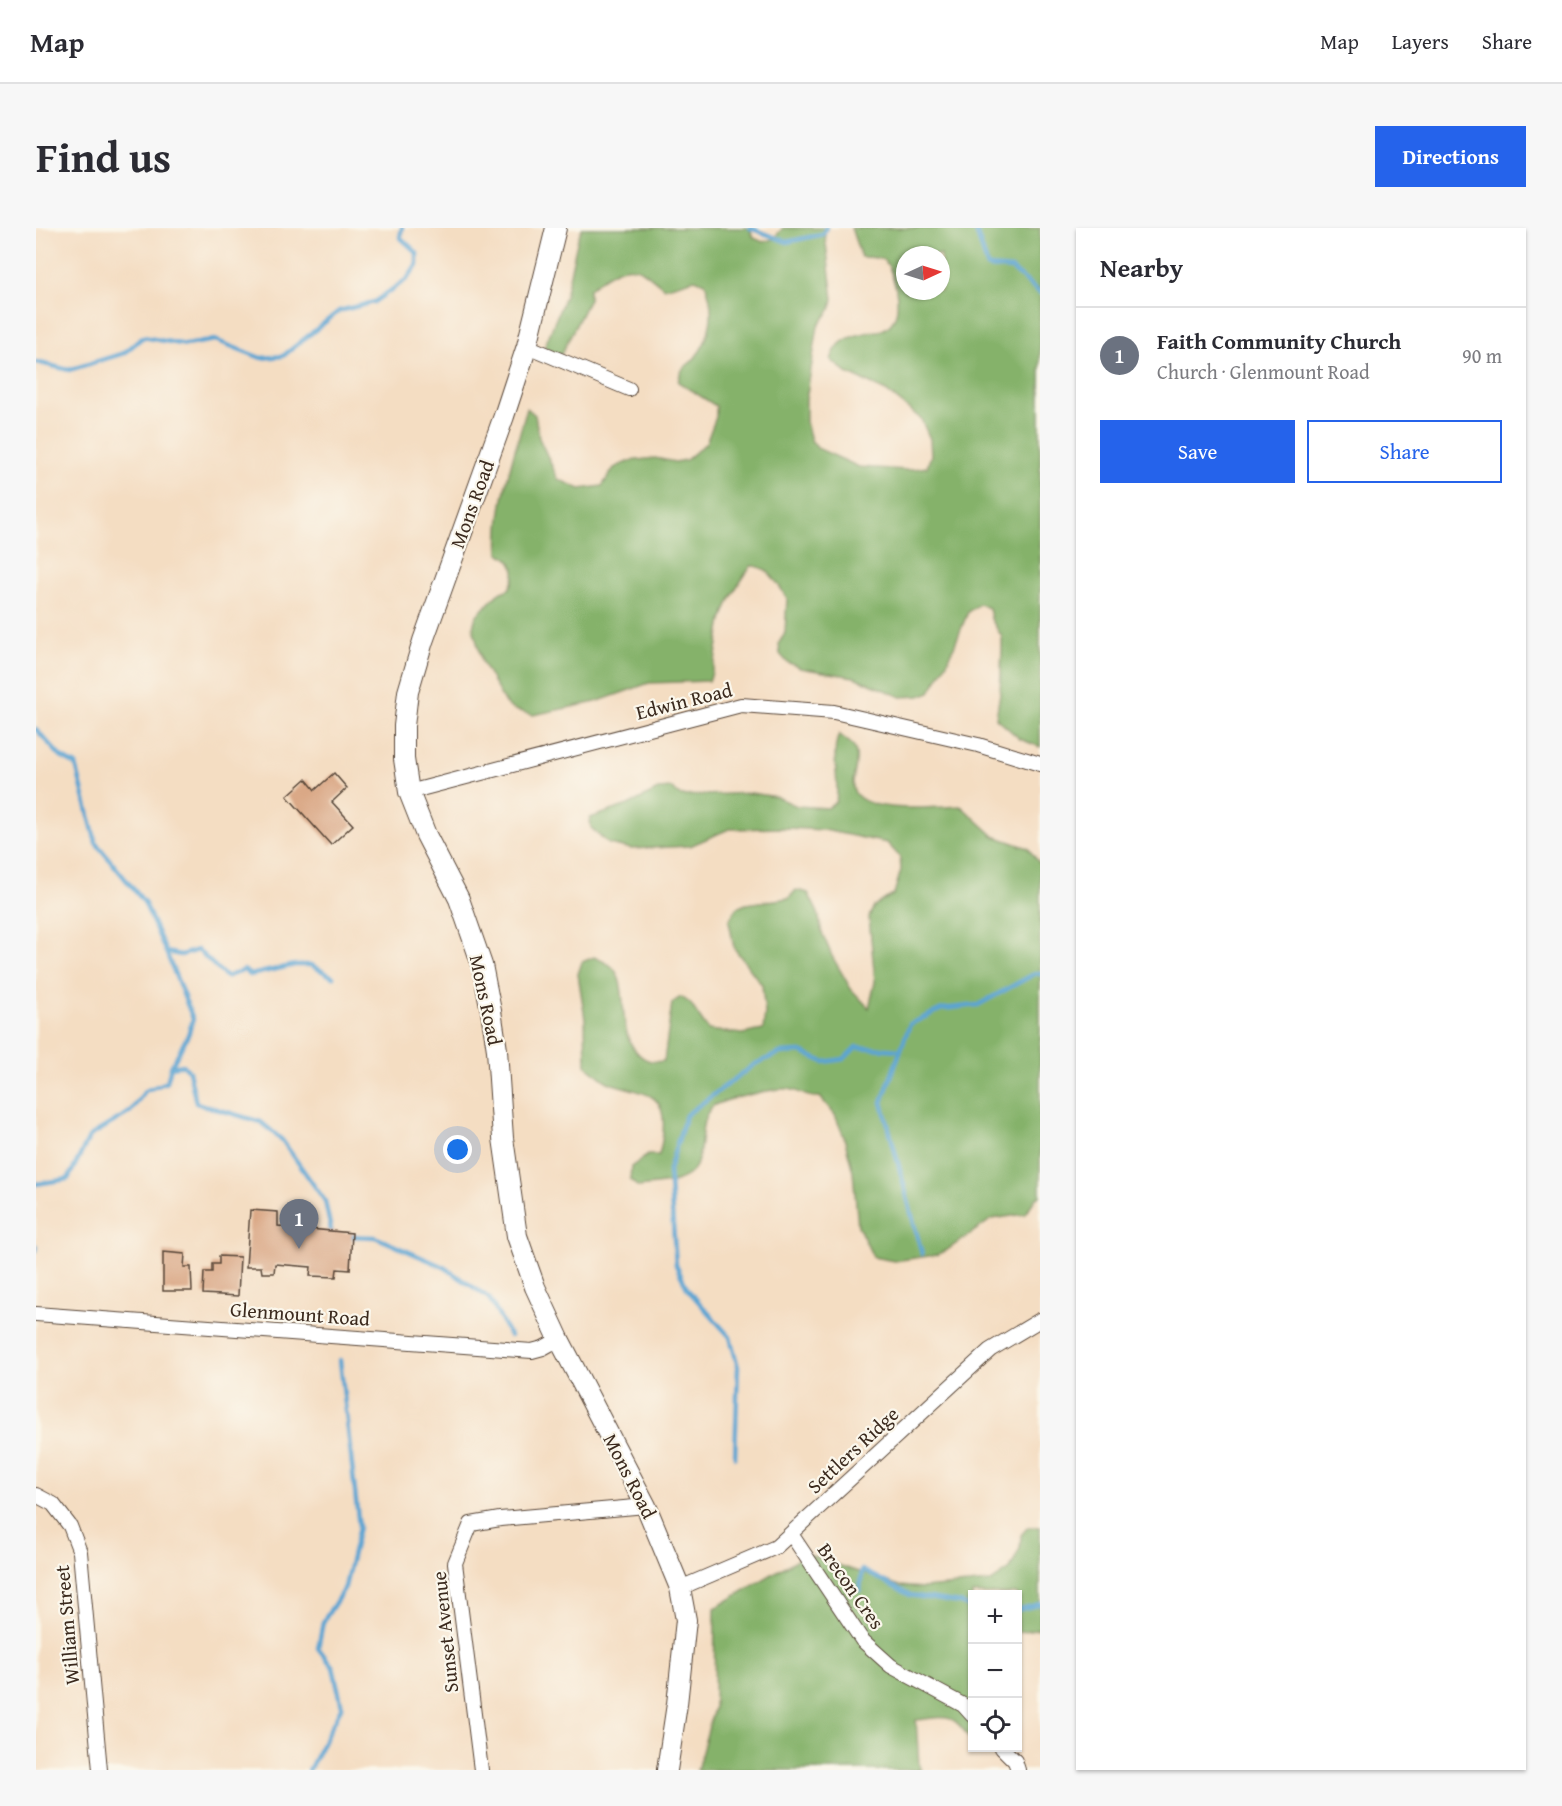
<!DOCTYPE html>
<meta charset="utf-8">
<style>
body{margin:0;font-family:"Gentium Book Plus",serif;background:#f7f7f7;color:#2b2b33}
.controls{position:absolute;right:18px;bottom:18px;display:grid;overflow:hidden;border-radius:0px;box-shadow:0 2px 4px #0004}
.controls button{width:54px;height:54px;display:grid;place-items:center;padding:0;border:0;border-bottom:2px solid #e1e1e2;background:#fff;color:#2b2b33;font:30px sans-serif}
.compass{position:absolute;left:860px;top:18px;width:54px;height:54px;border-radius:50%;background:#fff;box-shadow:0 2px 4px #0004;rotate:86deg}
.you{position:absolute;left:422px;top:922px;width:21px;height:21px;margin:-15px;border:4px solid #fff;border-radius:50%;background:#1a73e8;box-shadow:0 0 0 9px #1a73e833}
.badge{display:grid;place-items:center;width:39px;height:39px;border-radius:50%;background:#2563eb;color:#fff;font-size:20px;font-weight:700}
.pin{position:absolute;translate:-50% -50px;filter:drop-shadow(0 2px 3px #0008)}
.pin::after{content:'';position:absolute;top:32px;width:21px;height:18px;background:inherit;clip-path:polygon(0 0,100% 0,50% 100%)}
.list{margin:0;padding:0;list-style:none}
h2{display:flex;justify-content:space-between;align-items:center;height:78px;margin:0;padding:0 24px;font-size:26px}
h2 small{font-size:20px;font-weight:400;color:#7c7c81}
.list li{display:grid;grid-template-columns:39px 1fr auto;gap:18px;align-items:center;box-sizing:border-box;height:96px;padding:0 24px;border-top:2px solid #e1e1e2}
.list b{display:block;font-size:22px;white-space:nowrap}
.list p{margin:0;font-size:20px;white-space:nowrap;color:#7c7c81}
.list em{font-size:20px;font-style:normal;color:#7c7c81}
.actions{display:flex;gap:12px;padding:18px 24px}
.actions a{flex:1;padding:14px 0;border:2px solid #2563eb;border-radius:0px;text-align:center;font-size:21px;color:#2563eb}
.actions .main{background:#2563eb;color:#fff}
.icon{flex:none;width:33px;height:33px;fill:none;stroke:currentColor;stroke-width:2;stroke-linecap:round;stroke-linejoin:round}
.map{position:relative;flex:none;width:1004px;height:1542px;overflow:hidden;border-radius:0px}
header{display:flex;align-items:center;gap:36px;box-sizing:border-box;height:84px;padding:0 30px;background:#fff;border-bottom:2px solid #e1e1e2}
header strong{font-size:28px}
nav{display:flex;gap:33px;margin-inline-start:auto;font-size:21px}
.intro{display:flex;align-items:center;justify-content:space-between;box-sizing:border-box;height:144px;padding:0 36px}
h1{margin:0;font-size:42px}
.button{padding:15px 27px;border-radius:0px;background:#2563eb;color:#fff;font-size:21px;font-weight:700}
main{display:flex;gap:36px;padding:0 36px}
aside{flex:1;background:#fff;border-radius:0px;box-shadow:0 2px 4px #0004}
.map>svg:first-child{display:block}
.forest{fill:#85b26b;stroke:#606e44;stroke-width:1.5;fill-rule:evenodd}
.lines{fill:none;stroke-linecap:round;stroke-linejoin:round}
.stream{stroke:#5ba4d2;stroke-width:4.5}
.building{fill:#daa886}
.street-casing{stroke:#574537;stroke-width:16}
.secondary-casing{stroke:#574537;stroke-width:22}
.street{stroke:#fff;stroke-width:14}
.secondary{stroke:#fff;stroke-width:20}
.labels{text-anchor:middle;stroke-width:4.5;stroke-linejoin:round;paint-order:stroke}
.street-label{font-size:20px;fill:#3b2a1e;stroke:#fbf7ec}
</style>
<header>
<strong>Map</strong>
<nav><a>Map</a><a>Layers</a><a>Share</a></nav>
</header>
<div class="intro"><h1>Find us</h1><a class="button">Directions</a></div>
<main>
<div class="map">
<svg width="1004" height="1542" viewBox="0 0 1004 1542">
<rect width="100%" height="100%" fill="#fbf7ec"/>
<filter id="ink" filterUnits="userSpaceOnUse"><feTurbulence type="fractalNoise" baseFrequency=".0167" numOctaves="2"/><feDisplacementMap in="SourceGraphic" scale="12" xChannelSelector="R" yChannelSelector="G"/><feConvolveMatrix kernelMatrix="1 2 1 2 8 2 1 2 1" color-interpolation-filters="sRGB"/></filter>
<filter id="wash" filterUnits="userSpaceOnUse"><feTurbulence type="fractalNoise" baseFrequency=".008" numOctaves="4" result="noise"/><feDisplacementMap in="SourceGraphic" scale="24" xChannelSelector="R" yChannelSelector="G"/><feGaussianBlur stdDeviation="1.35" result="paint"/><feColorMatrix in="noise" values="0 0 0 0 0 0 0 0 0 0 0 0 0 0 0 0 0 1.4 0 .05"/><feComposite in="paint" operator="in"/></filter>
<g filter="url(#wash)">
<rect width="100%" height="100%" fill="#f4ddc2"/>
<!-- forest -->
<path class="forest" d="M546,0H713L718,10L727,14L737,11L747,0H788L797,71L795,81L782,98L770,172V194L775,212L781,220L823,239L871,242L891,239L895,227L894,211L885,191L850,163L811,145L795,132C801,111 815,108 834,104C839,103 845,103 848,101C868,91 861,60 855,44C849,27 841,30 825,29L815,0H1004V519L984,511L960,490L964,465L966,420V409L955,391L953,380L943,376L932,384L913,431L894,464L884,468L865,469L818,449L764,440L751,434L744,426L743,415L749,405L751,370C742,357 733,337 715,338C702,357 690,375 685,397C681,417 681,434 673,453L613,455L560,474L497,487L476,481L469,475L446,434L437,399L440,388L463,365L473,361C482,346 480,333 463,325C459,280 479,224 491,180L499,187L503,210L522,251L544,261L566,258L578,240L593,233L619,230L639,234L650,232L670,215L680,189V178L642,154C643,150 644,144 647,141C650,137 655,135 658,131C676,110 680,81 669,55L659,51L628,60C621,54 613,47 605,42C587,33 566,50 553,61V71L525,127L508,120L529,68L542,10ZM869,27H905V63H869Z
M803,506C807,510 814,514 817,518C825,529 816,547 817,559C821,588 904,579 925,578L958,608L992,620L1004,636V968L1000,970L989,986L956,991L911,1022L900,1027L858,1033L837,1029L822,998L817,944L808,909L799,887L784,869C768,870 766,863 753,861C742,859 687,872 677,878C672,882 668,891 667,898C665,910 665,926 660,938C651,956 619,957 602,959L594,952L595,939L612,927H623C627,911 633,880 616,869C605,862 585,860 572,854C564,850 557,842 550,837L549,791L542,746L546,734L558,729C564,732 574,735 578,741C593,760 581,800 599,822C607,832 615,835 628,833L636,775L645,769L654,775L672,802L706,806L727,802L729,785L726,757L698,720L693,693L700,680L710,676L753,670L760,662L772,665L782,685L786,705L796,728L815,761L833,780L839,754L833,689L838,678L858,666L865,642L864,629L851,615L788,602L751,600L693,601L654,618L596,621L573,616L555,600L554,590L592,577L624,561L635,560L645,568L715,565L741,569L761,578L792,580L800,573C804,551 794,527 803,506Z
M992,1299H1004V1400L982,1404L981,1366H936V1515C918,1485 914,1488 880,1492L883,1538L885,1542H661L678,1480L679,1380L770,1326L864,1358L887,1360L955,1354L974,1341L984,1320L985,1307Z"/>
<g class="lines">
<!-- stream -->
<path class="stream" d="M714,0L751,14L787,6L790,0
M939,0L952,39L976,41L1004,65
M0,134L33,142L88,125L107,109L150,117L179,112L225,130L247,128L303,83L338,74L371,51L381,37V25L364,9L366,0
M0,501L25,529L40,537L60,615L108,674L130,724L157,791L152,807L135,839L131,854L109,863L94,884L54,908L32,951L0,956
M130,724L145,727L162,722L190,749L208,742L214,747L259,737H275L297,749
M135,839L147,837L153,843L160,875L225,894L246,912L289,973L296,1007
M310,1008L339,1009L408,1039L453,1070L474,1108
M0,1019V1022
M886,1026L846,874L874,796L906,781L942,777L1000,745L1004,746
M699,1229L702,1139L694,1109L652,1062L640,1037L633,942L650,887L719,836L744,825L765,824L788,834L808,831L820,819L864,822
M824,1362L826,1342L874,1367L924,1375L936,1380
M981,1382L1004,1376
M273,1542L306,1478L297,1439L282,1420L287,1394L309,1359L323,1299L304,1132"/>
</g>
<g id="blocks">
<!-- building -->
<path class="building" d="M298,545L311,560L296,574L317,597L295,617L251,568L270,551L279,562Z
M214,982L242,984V998L316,1005L314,1042L301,1041L300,1049L274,1048L275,1039L239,1036L238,1045H226L225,1039H210Z
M127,1024L149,1026L148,1039H155L156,1063H127Z
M183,1028L204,1029L202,1068L167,1066L168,1044H176V1036H183Z"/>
</g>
</g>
<g filter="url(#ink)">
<use href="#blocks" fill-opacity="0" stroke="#574537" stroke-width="1.5"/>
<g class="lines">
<defs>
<path id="street" d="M491,118L593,161
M373,564L705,477L798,484L942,517L1004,536
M0,1086L496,1123L507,1120L523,1111
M0,1267L17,1276L34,1298L44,1324L64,1542
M755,1306L826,1412L855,1438L927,1477L936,1487
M644,1360L740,1319L954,1122L1004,1092
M966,1520L979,1533L982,1542
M445,1542L419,1335L435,1296L464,1291L610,1278"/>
<path id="secondary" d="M520,0L491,118L468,188L387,413L372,464L368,498V531L373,564L390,607L423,671L446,737L455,783L461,822L467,910L481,1008L499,1059L523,1111L610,1278L644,1360L650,1392L641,1476L631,1542"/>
</defs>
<!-- street casing -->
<use href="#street" class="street-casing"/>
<!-- secondary casing -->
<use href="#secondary" class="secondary-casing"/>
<!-- street -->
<use href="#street" class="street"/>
<!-- secondary -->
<use href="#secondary" class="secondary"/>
</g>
</g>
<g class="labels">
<!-- street labels -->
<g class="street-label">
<text transform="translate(436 276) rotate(-70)" y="7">Mons Road</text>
<text transform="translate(648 473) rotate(-14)" y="7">Edwin Road</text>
<text transform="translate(450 772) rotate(78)" y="7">Mons Road</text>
<text transform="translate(264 1086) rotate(4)" y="7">Glenmount Road</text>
<text transform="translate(817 1222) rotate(-43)" y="7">Settlers Ridge</text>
<text transform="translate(594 1248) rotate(63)" y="7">Mons Road</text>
<text transform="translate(815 1358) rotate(55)" y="7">Brecon Cres</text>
<text transform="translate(31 1397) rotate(-95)" y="7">William Street</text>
<text transform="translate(409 1404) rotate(-96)" y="7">Sunset Avenue</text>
</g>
</g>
</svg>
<div class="controls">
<button>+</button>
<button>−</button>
<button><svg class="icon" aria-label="locate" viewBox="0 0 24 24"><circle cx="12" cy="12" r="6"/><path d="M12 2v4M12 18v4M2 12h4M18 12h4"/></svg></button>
</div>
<svg class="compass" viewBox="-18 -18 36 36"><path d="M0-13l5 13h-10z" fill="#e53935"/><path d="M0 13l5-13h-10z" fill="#7c7c81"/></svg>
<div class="you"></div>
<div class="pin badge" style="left:263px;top:1021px;background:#6b7280">1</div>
</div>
<aside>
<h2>Nearby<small></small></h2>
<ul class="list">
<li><span class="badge" style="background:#6b7280">1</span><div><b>Faith Community Church</b><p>Church · Glenmount Road</p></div><em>90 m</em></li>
</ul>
<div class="actions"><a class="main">Save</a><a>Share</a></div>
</aside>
</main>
